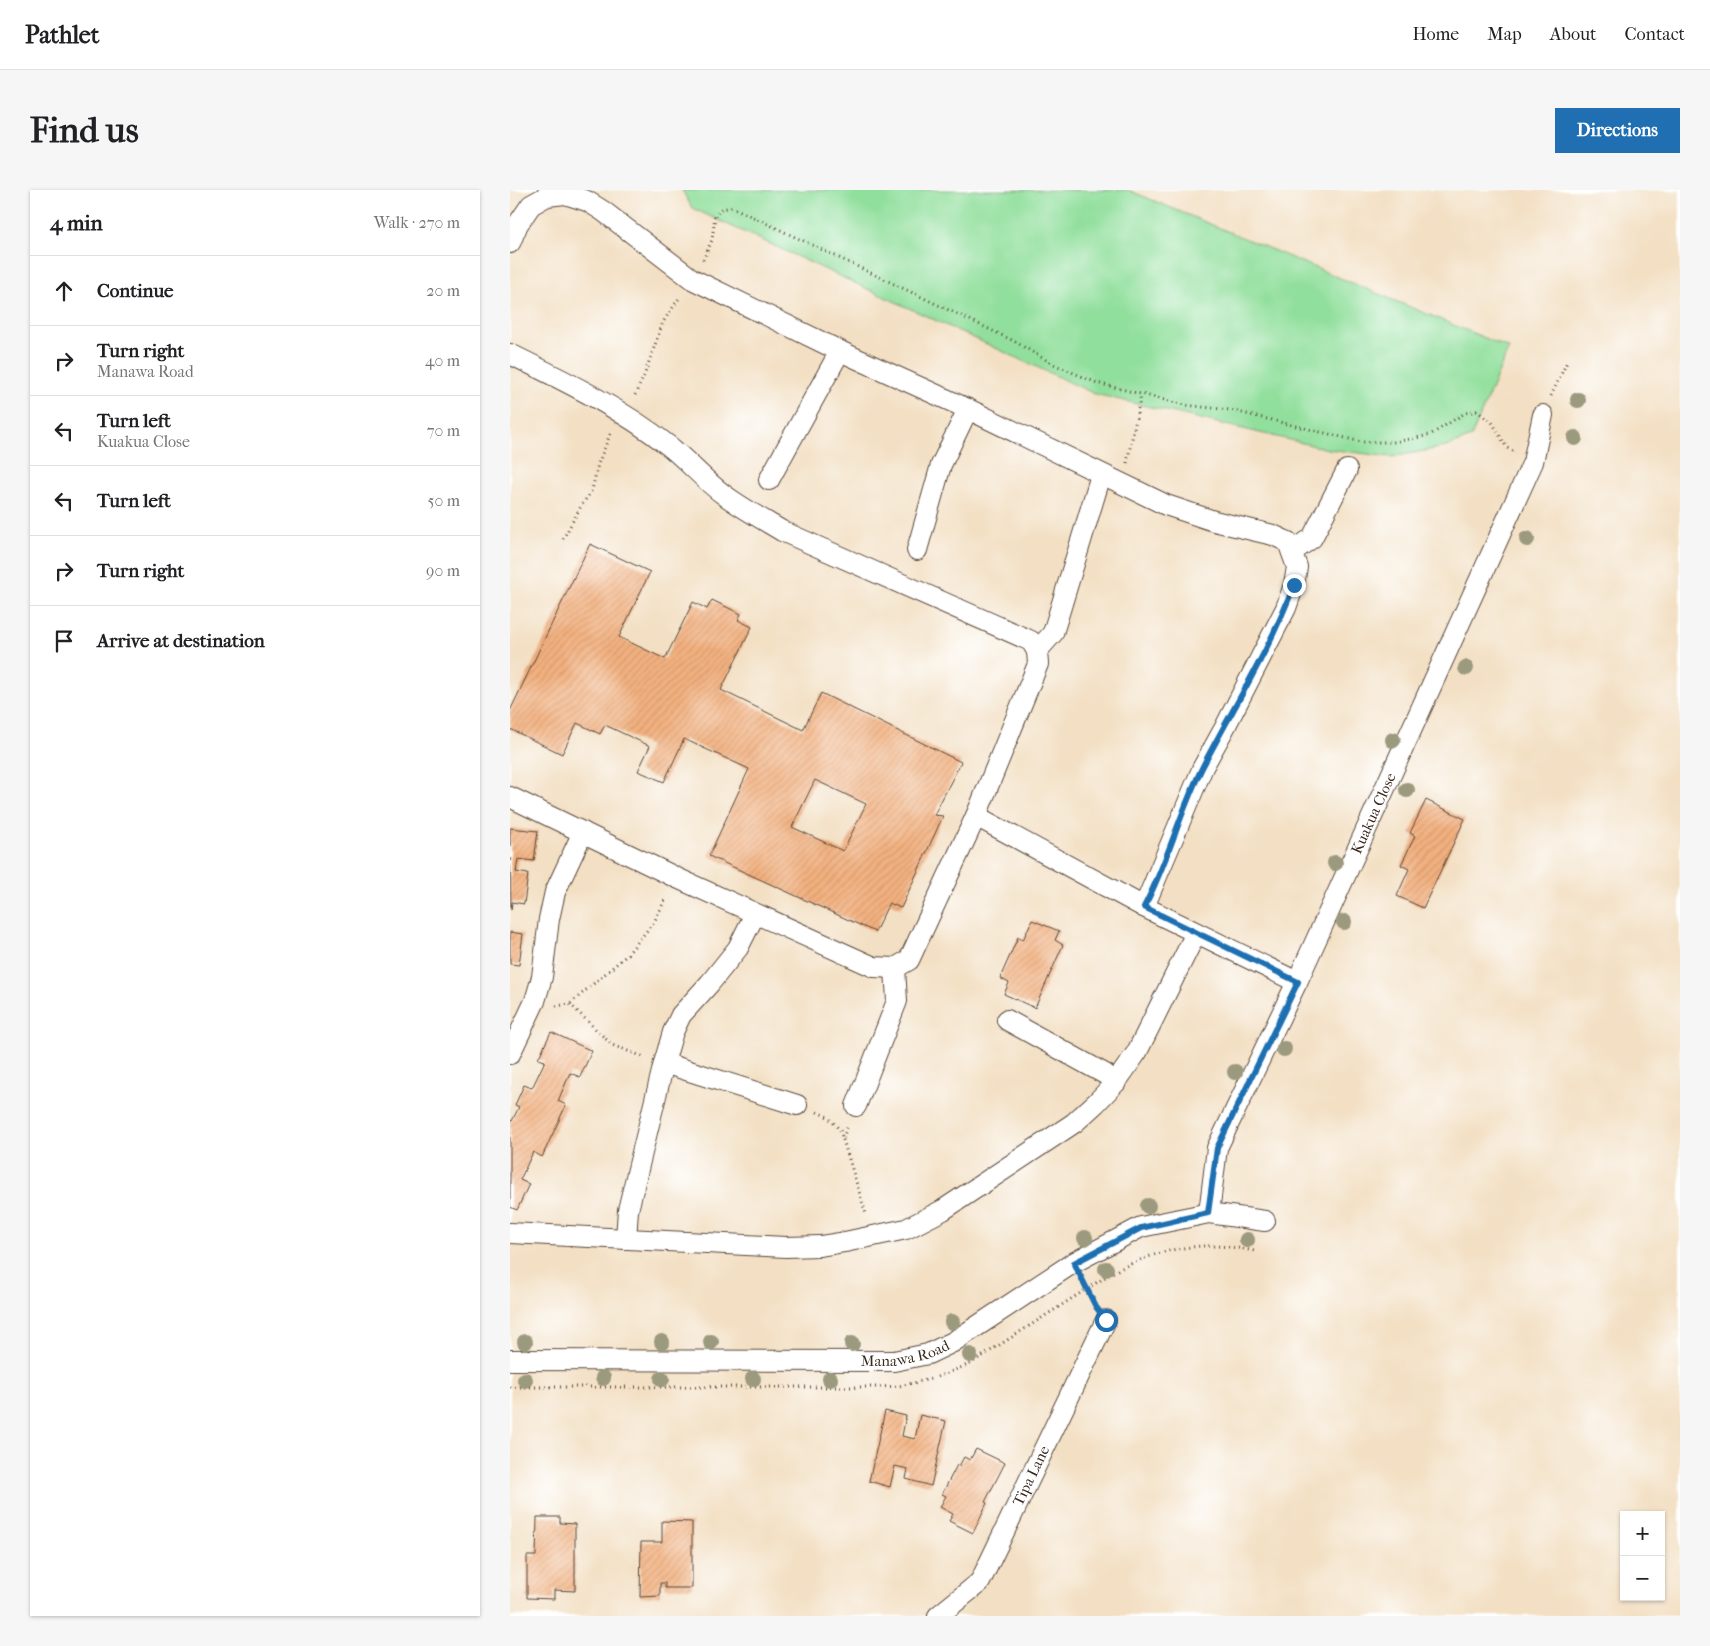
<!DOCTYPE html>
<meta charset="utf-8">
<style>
body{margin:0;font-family:"IM FELL French Canon",serif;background:#f6f6f6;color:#202124}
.controls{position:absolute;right:15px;bottom:15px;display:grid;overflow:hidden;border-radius:0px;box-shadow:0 1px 4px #0004}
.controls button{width:45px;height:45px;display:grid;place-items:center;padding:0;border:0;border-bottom:1px solid #e0e0e0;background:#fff;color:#202124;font:25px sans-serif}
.stop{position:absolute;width:15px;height:15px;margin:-11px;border:4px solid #1f6fb2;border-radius:50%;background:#fff}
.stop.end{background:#1f6fb2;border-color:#fff;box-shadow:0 1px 5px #0008}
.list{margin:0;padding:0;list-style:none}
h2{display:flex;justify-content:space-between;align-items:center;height:65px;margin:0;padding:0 20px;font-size:21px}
h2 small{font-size:16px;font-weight:400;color:#757577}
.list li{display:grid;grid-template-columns:32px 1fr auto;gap:15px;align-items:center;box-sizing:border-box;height:70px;padding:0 20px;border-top:1px solid #e0e0e0}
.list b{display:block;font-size:19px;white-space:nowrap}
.list p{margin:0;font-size:16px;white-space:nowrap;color:#757577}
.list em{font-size:16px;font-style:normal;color:#757577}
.icon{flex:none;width:28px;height:28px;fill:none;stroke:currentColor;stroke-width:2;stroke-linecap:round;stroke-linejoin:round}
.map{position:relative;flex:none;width:1170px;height:1426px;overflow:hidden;border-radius:0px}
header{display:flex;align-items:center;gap:30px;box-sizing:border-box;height:70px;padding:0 25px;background:#fff;border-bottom:1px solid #e0e0e0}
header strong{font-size:24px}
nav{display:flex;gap:28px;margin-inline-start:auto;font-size:18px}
.intro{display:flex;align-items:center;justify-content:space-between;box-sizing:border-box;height:120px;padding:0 30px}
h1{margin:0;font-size:35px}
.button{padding:12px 22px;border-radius:0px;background:#1f6fb2;color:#fff;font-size:18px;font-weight:700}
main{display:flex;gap:30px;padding:0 30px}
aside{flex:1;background:#fff;border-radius:0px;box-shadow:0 1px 4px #0004}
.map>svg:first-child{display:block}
.park{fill:#91df9c;stroke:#66845d}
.building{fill:url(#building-hatch);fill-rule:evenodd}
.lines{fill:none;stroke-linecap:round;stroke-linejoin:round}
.street-casing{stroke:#574537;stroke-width:22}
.path{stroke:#574537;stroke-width:3;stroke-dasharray:1 4;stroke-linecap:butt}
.street{stroke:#fff;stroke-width:20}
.tree{fill:#9c9a7e}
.route{stroke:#1f6fb2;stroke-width:6}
.labels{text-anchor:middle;stroke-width:4.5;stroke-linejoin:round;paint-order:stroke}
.street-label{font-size:15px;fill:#3b2a1e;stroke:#fff}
</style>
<header>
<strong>Pathlet</strong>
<nav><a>Home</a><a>Map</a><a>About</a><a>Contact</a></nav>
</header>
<div class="intro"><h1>Find us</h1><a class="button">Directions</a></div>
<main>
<aside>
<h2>4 min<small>Walk · 270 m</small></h2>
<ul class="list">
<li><svg class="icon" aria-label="ahead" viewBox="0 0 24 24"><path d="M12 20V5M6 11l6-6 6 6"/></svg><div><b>Continue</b></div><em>20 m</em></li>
<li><svg class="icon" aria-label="right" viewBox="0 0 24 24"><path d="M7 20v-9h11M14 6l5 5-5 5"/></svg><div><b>Turn right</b><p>Manawa Road</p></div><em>40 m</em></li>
<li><svg class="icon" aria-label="left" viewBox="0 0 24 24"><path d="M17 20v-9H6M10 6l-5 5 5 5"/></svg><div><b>Turn left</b><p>Kuakua Close</p></div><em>70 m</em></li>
<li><svg class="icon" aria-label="left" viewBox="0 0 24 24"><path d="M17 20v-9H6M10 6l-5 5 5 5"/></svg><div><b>Turn left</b></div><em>50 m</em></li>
<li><svg class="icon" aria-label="right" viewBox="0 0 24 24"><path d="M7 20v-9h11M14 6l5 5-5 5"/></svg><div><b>Turn right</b></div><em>90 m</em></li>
<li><svg class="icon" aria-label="arrive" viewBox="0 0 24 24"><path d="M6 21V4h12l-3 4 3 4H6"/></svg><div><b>Arrive at destination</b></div></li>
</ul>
</aside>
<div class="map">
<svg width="1170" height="1426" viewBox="0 0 1170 1426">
<defs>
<pattern id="building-hatch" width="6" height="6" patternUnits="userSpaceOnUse" patternTransform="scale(1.25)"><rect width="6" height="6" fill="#f3b17f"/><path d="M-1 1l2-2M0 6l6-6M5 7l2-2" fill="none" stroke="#d1986d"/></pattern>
</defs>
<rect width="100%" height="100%" fill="#fff"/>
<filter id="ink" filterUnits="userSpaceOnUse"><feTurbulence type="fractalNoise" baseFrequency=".02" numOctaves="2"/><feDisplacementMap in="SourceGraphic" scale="10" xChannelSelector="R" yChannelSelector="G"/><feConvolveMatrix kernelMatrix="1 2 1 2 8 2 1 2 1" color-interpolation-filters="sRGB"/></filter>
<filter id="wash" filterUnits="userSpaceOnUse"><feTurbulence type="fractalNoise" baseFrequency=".0096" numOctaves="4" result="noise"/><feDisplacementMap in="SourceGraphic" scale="20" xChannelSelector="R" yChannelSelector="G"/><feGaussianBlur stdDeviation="1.12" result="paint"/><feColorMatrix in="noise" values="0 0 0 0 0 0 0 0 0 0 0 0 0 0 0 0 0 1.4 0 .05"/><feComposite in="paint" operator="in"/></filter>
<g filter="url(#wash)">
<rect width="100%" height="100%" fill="#f3e0c4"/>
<!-- park -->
<path class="park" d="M172,0H618L999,158L961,247L936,257L881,267L818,259L585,204L182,18Z"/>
<g id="blocks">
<!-- building -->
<path class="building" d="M80,354L140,382L109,447L155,469L183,412L197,419L202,410L231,424L228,430L242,437L211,500L293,540L311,503L451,572L424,625L433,626L391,718L379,713L365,742L199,666L239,579L174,549L154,592L128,581L140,556L95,535L90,544L67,533L52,564L0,539V521ZM305,590L356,614L333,661L282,637Z
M916,610L955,629L913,718L887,706L899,679L891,675L905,646L900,643Z
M0,638L28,641L24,671L8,669L6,682L18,684L14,714L2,712L1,720Z
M522,730L549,741L545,750L553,755L525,818L494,804L499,793L490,788L508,747L513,750Z
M0,742L13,744L9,775L0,774Z
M41,842L82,861L70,887L60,883L48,911L56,915L32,967L23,962L10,990L19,994L7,1020L0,1017V930L2,931L9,917L5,915L14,895L22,898L35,871L28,869Z
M375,1221L396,1226L392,1246L405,1249L410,1225L436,1231L421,1296L396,1289L398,1279L385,1276L380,1297L359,1291Z
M466,1259L495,1273L475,1312L477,1313L463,1343L439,1331L443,1324L430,1317L436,1306L432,1304L447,1275L449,1276L454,1267L460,1270Z
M27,1327H50V1333L65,1334V1401L44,1400V1409L17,1408V1366H26Z
M152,1331L182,1332V1398H155V1393H150V1406L130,1407L131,1352H152Z"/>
</g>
</g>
<g filter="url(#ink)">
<use href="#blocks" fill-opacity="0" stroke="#574537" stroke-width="1"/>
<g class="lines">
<defs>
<g id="street">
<path d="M0,53L8,34L21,15L37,6L55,4L77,11L93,21L182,89L330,161L458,219L656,315L704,331L763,345L778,352L787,377L784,395L776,418L714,539L693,577L634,717"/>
<path d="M0,164C55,191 111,218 159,256C178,271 194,290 213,304C232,318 252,329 272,341L521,451L527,461"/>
<path d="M259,290L330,161"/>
<path d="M407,360L431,275L458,219"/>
<path d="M782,362L802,348L837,280"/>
<path d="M0,607L167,688L364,777L385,778L399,770L466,626L528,474L527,461L543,443L591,285"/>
<path d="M466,626L634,717L787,792"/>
<path d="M497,830L595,884L606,892"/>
<path d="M0,864L25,811L32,787L39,729L45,702L73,642"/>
<path d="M154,873L287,915"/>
<path d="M346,916L387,811L385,778"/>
<path id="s1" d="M699,1023L707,958L787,792L1023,272L1033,225"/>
<path d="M0,1043L276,1057L310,1056L335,1052L396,1039L433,1020L564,933L586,913L606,892L627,862L686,743"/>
<path d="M116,1049L118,1020L154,873L163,842L171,825L200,793L228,758L245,724"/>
<path id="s2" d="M0,1170L384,1171L418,1164L443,1152L563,1073L631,1037L699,1023L755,1031"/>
<path id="s3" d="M428,1426L470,1392L596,1130"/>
</g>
</defs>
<!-- street casing -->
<use href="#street" class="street-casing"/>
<!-- path -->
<path class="path" d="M193,70L202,50L205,26L211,19L222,17L504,151L541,173L587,193L675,215L720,220L852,252H885L920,245L955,223L967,221L982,232L997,258L1003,261
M125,205L134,186L153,132L170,107
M1041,206L1057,172
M617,273L631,205
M53,349L70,318L82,300L88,274L101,242
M60,814L102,855L134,867
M46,816L60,814L117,765L144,732L156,708
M307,922L318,927L330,940L356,1024
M333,948L338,935
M573,1092L584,1113
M427,1187L460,1174L600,1084C647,1059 690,1049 744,1061
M0,1197H368L389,1196L421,1189"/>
<!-- street -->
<use href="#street" class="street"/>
</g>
<!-- trees -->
<g class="tree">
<circle cx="1068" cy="210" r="8"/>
<circle cx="1065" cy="248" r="8"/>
<circle cx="1017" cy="349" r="8"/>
<circle cx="956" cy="478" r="8"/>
<circle cx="883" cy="550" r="8"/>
<circle cx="897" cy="600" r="8"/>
<circle cx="825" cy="673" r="8"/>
<circle cx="834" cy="732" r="8"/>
<circle cx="774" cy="859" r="8"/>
<circle cx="725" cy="882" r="8"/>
<circle cx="638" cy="1016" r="8"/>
<circle cx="575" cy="1048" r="8"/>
<circle cx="737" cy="1050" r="8"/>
<circle cx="596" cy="1079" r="8"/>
<circle cx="442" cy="1132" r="8"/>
<circle cx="15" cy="1152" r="8"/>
<circle cx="152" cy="1152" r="8"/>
<circle cx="201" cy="1152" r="8"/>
<circle cx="342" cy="1154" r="8"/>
<circle cx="460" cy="1165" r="8"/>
<circle cx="93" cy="1188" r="8"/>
<circle cx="152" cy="1189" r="8"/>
<circle cx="243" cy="1189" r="8"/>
<circle cx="320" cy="1189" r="8"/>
<circle cx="15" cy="1190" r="8"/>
</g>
</g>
<g class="lines" filter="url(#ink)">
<!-- route -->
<path class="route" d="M596,1130L586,1117L564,1073L631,1038L698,1023L707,958L788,792L634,717C658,672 670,621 693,576C724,516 761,458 784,395"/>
</g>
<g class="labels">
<!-- street labels -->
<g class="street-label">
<text dy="5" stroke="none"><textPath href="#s1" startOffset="435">Kuakua Close</textPath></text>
<text dy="5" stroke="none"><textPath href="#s2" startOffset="396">Manawa Road</textPath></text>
<text dy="5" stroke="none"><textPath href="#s3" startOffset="172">Tipa Lane</textPath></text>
</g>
</g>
</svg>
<div class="controls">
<button>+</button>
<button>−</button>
</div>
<div class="stop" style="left:596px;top:1130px"></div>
<div class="stop end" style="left:784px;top:395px"></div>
</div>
</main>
